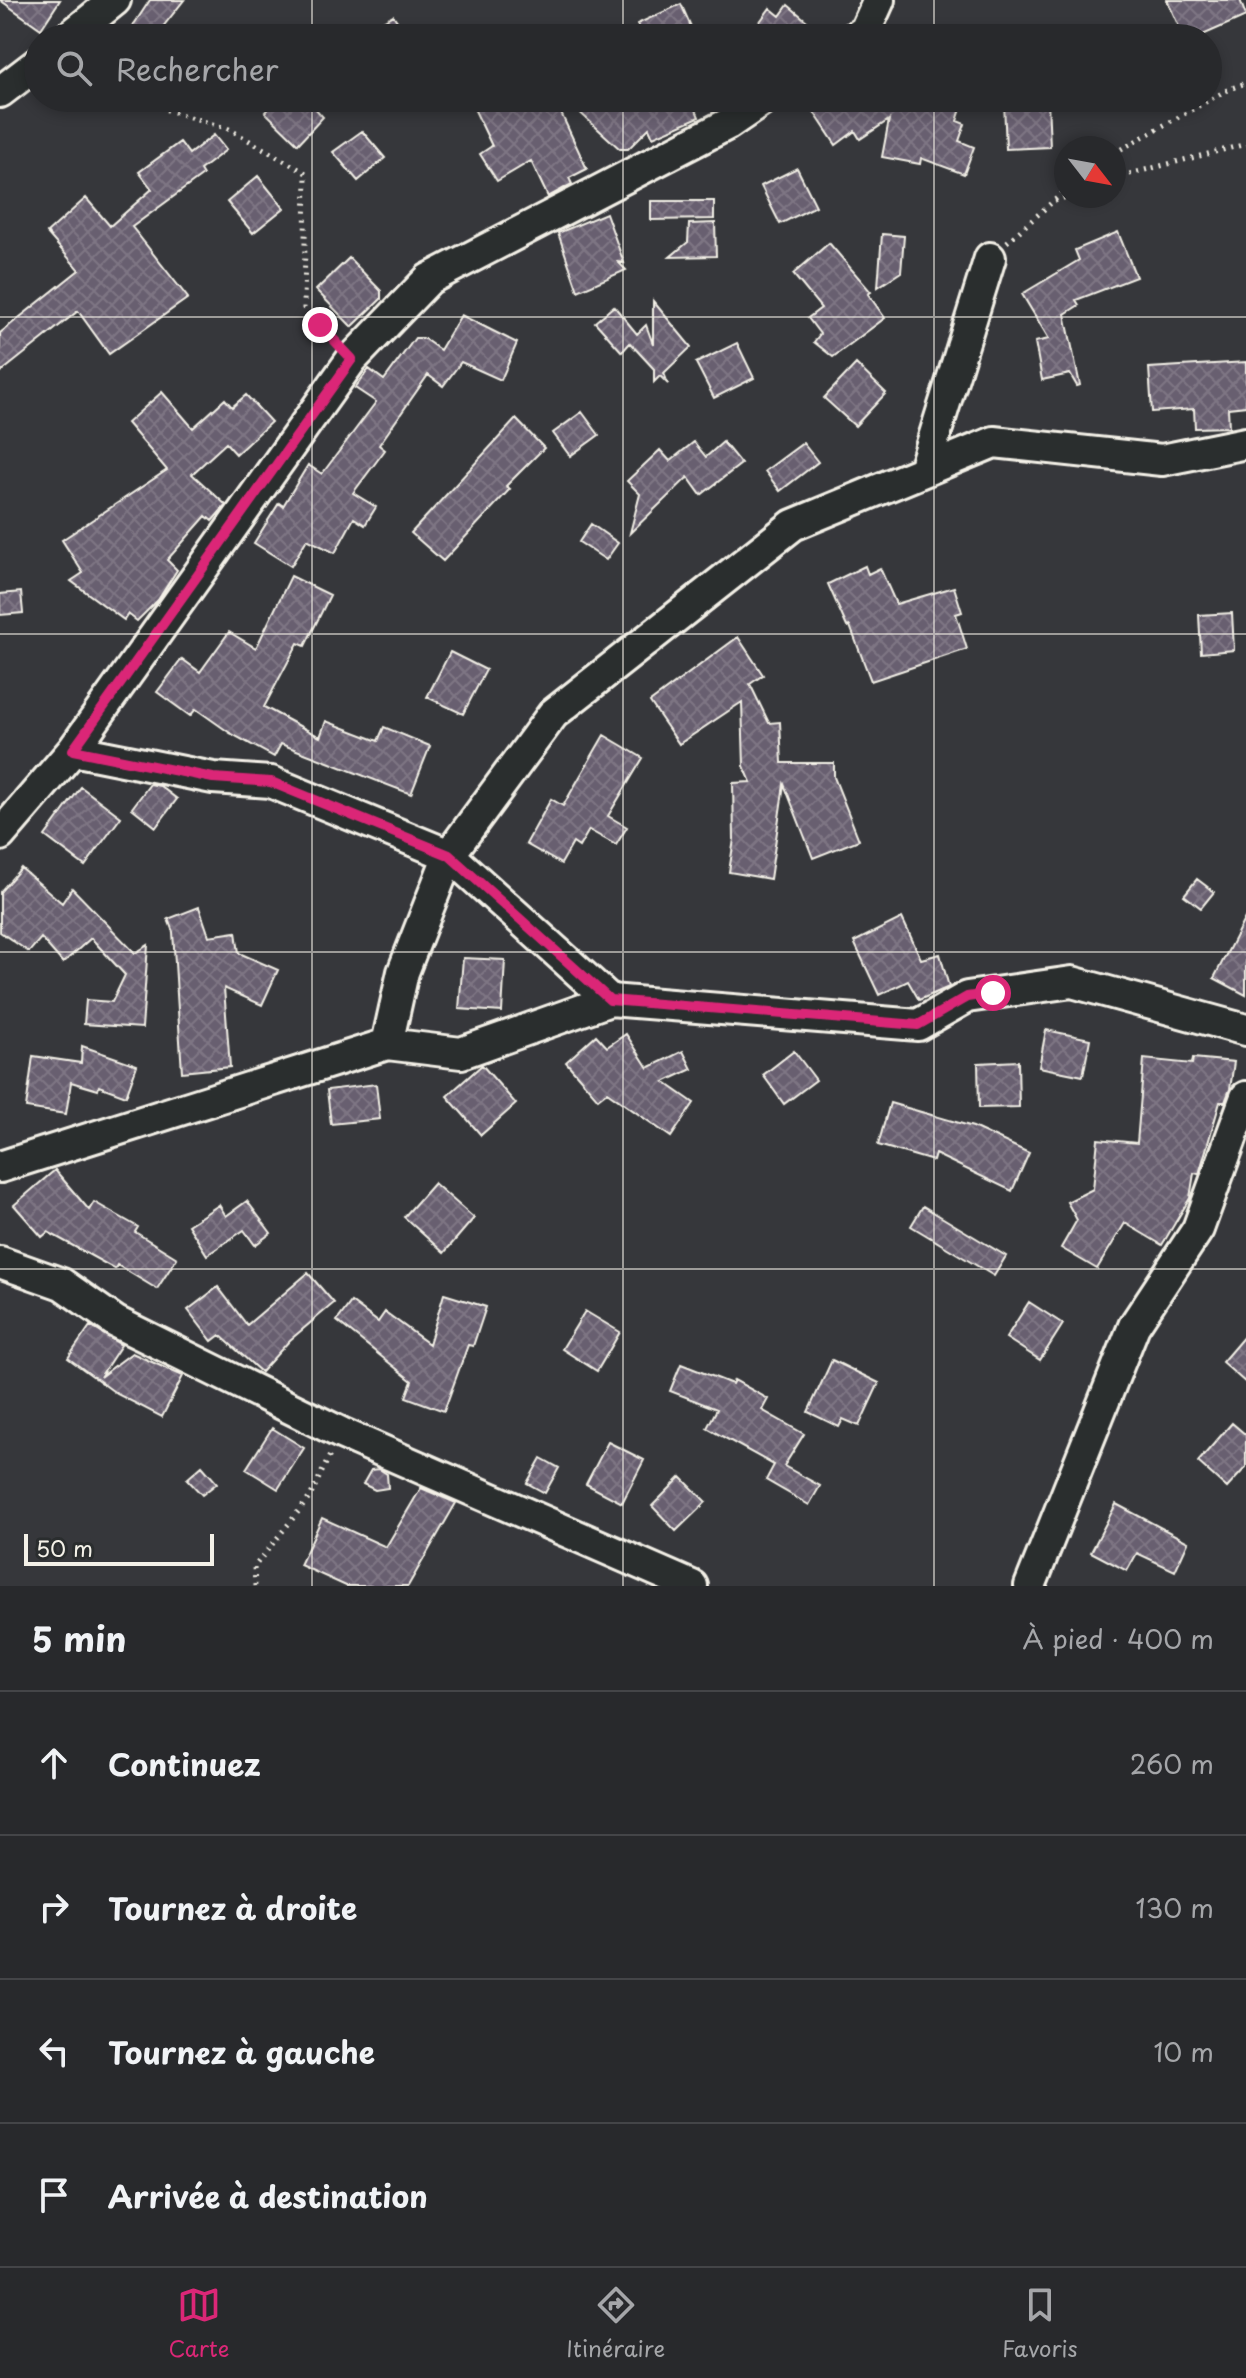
<!DOCTYPE html>
<html lang="fr">
<meta charset="utf-8">
<style>
body{margin:0;font-family:"Playpen Sans",sans-serif;background:#343538;color:#f1f3f6}
.compass{position:absolute;left:1054px;top:136px;width:72px;height:72px;border-radius:50%;background:#28292c;box-shadow:0 4px 12px #0003;rotate:121deg}
.scale{position:absolute;left:24px;bottom:20px;width:190px;box-sizing:border-box;padding-left:8px;border:4px solid #f4f1e8;border-top:0;font-size:22px;line-height:28px;white-space:nowrap;color:#f4f1e8;-webkit-text-stroke:6px #2a2d2e;paint-order:stroke}
.stop{position:absolute;width:24px;height:24px;margin:-18px;border:6px solid #db2777;border-radius:50%;background:#fff}
.stop.end{background:#db2777;border-color:#fff;box-shadow:0 2px 8px #0008}
.list{margin:0;padding:0;list-style:none}
h2{display:flex;justify-content:space-between;align-items:center;height:104px;margin:0;padding:0 32px;font-size:34px}
h2 small{font-size:26px;font-weight:400;color:#a5a6a9}
.list li{display:grid;grid-template-columns:52px 1fr auto;gap:24px;align-items:center;box-sizing:border-box;height:144px;padding:0 32px;border-top:2px solid #444548}
.list b{display:block;font-size:30px;white-space:nowrap}
.list em{font-size:26px;font-style:normal;color:#a5a6a9}
.icon{flex:none;width:44px;height:44px;fill:none;stroke:currentColor;stroke-width:2;stroke-linecap:round;stroke-linejoin:round}
.map{position:relative;flex:none;width:1246px;height:1586px;overflow:hidden}
.search{position:absolute;background:#28292c;box-shadow:0 4px 12px #0003;left:24px;right:24px;top:24px;height:88px;display:flex;align-items:center;gap:20px;box-sizing:border-box;padding:0 28px;border-radius:44px;color:#a5a6a9;font-size:30px}
.sheet{height:680px;background:#28292c}
nav{display:flex;justify-content:space-around;align-items:center;box-sizing:border-box;height:112px;border-top:2px solid #444548;background:#28292c;font-size:22px;color:#a5a6a9}
nav a{display:grid;justify-items:center;gap:4px}
nav .on{color:#db2777}
.map>svg:first-child{display:block}
.building{fill:url(#building-cross-hatch);stroke:#f4f1e8;stroke-width:2}
.lines{fill:none;stroke-linecap:round;stroke-linejoin:round}
.minor-casing{stroke:#f4f1e8;stroke-width:36}
.path{stroke:#f4f1e8;stroke-width:5;stroke-dasharray:2 6;stroke-linecap:butt}
.minor{stroke:#2a2d2e;stroke-width:30}
.route{stroke:#db2777;stroke-width:10}
.grid{fill:none;stroke:#f4f1e8;stroke-width:2;stroke-opacity:0.55}
</style>
<div class="map">
<svg width="1246" height="1586" viewBox="0 0 1246 1586">
<defs>
<pattern id="building-cross-hatch" width="8" height="8" patternUnits="userSpaceOnUse" patternTransform="scale(2)"><rect width="8" height="8" fill="#685f70"/><path d="M0 0l8 8M0 8l8-8" fill="none" stroke="#7e7684"/></pattern>
</defs>
<rect width="100%" height="100%" fill="#36373b"/>
<filter id="ink" filterUnits="userSpaceOnUse"><feTurbulence type="fractalNoise" baseFrequency=".0125" numOctaves="2"/><feDisplacementMap in="SourceGraphic" scale="16" xChannelSelector="R" yChannelSelector="G"/><feConvolveMatrix kernelMatrix="1 2 1 2 8 2 1 2 1" color-interpolation-filters="sRGB"/></filter>
<g filter="url(#ink)">
<!-- building -->
<path class="building" d="M0,0H60L41,29Z
M150,0H184L154,38H125Z
M1167,0H1240L1246,16L1196,38H1184Z
M681,4L696,38H643L637,24Z
M788,5L827,38H748L770,8L780,16Z
M393,15L409,38H354Z
M278,98H306L323,117L298,144L265,112Z
M469,98H554L587,169L569,178L572,184L548,197L531,161L497,181L480,154L492,146Z
M564,98H691L699,117L653,137L649,128L628,149H620Z
M822,98H949L963,103L957,121L965,124L959,141L974,147L964,174L921,158L920,164L882,157L889,120L860,139L855,131L836,145L810,106Z
M1048,100L1050,147L1006,149L1004,102Z
M362,131L385,158L358,181L333,152Z
M214,135L226,150L200,170L203,175L132,227L188,298L109,354L78,311L0,373V333L79,270L47,233L86,198L110,226L152,189L139,172L180,142L189,154Z
M797,168L816,206L780,224L761,186Z
M258,176L284,208L253,233L227,202Z
M651,201H714V219L651,220Z
M606,213L624,263L618,262L626,270L578,291L558,233Z
M715,223L716,256L670,257L688,242L689,224Z
M1118,232L1136,277L1076,300L1079,305L1065,314L1080,385L1077,386L1070,374L1042,380L1035,342L1049,339L1022,294L1079,260L1075,250Z
M882,234L904,236L901,272L878,287Z
M829,243L871,292L868,294L885,318L833,357L814,342L820,334L808,318L821,308L793,274Z
M349,258L381,291V299L352,327L316,290Z
M653,301L691,347L664,373L668,384L660,376L654,382V369L630,343L622,352L595,322L614,306L637,334L646,325L653,344Z
M461,315L517,343L501,380L461,362L443,386L428,375L379,445L385,450L353,493L376,507L365,525L354,518L335,553L307,539L291,566L254,543L279,503L283,506L308,465L322,474L376,402L355,388L369,369L384,380L415,338H423L440,350Z
M737,343L754,378L714,398L696,363Z
M1246,362V406L1228,408L1229,427L1195,428L1194,409L1152,412L1149,368Z
M856,364L886,393L855,426L824,398Z
M162,392L193,428L225,399L232,407L246,395L271,422L236,454L226,443L192,474L226,505L212,521L206,516L167,560L177,570L158,600L137,621L128,614L124,620L71,581L83,573L62,540L167,470L127,423Z
M582,412L599,435L570,456L553,433Z
M516,419L544,448L506,486L510,489L443,561L411,533Z
M694,442L706,457L723,442L741,464L701,495L688,477L630,533L640,494L627,481L660,450L670,461Z
M803,443L818,462L780,491L765,471Z
M591,524L618,543L606,560L579,542Z
M865,566L868,574L880,568L896,604L954,587L962,612L956,614L967,649L871,681L850,626L847,627L828,584Z
M291,576L330,595L305,646L298,643L264,707L320,737L326,721L378,741L384,727L430,746L411,794L281,744L274,757L230,733L196,709L190,716L157,692L182,659L200,672L229,632L256,648Z
M21,592L23,613L0,615V594Z
M1232,613L1234,650L1201,653L1199,615Z
M738,637L763,675L750,684L769,723L780,722L782,763H834V777L859,840L813,858L784,784L770,879L729,872L734,839L733,783L751,782L744,766L742,702L679,744L650,702Z
M450,652L486,670L463,714L427,697Z
M604,735L643,758L608,816L627,827L616,845L589,830L579,847L573,843L561,864L526,844L551,799L563,806Z
M150,784L160,786L177,799L156,827L132,808Z
M81,787L121,817L85,866L45,836Z
M21,868L62,903L72,888L135,953L148,945L142,1028L84,1024L86,1000L112,1002L125,975L91,938L63,963L41,938L29,952L0,932V892Z
M1197,879L1214,892L1201,908L1184,895Z
M199,907L209,936L236,932L239,953L278,970L262,1005L224,988L230,1067L182,1072L173,932L168,919Z
M1246,916V995L1214,978Z
M902,918L921,959L940,954L949,987L919,1000L908,981L879,995L854,942Z
M463,958L505,960L502,1012L459,1009Z
M1046,1030L1090,1039L1083,1076L1039,1067Z
M626,1034L648,1068L683,1051L692,1069L664,1082L694,1103L671,1137L607,1092L598,1099L566,1062L596,1035L607,1047Z
M82,1046L137,1065L126,1096L99,1086L98,1090L71,1082L66,1114L26,1108L33,1056L81,1063Z
M794,1051L816,1080L784,1104L763,1075Z
M1193,1058L1234,1062L1230,1089L1225,1102H1220L1199,1174L1194,1173L1190,1198L1162,1245L1125,1223L1097,1269L1061,1248L1077,1220L1067,1202L1093,1189L1098,1139L1137,1143L1144,1059L1192,1064Z
M1018,1061L1019,1107L979,1108L978,1063Z
M482,1065L516,1104L481,1135L447,1096Z
M376,1084L380,1119L331,1124L327,1090Z
M890,1103L973,1127L1029,1153L1012,1191L935,1154L933,1161L878,1145Z
M55,1170L89,1210L94,1202L138,1227L135,1232L177,1258L157,1289L117,1265L115,1269L48,1232L42,1237L14,1205Z
M434,1183L474,1218L444,1253L404,1217Z
M247,1201L271,1233L255,1245L244,1230L207,1255L188,1225L219,1205L226,1216Z
M923,1206L1006,1256L994,1276L911,1226Z
M308,1273L334,1303L290,1340L261,1372L220,1335L212,1341L188,1310L218,1287L247,1325Z
M444,1294L486,1307L473,1346L468,1345L444,1411L406,1397L412,1381L337,1321L351,1302L378,1322L385,1312L429,1344Z
M1029,1302L1063,1324L1040,1360L1006,1338Z
M585,1311L620,1332L597,1371L562,1349Z
M90,1326L121,1345L100,1377L132,1353L183,1376L162,1417L117,1394L68,1358Z
M1246,1334V1383L1222,1362Z
M832,1360L879,1383L859,1426L843,1419L839,1427L808,1412Z
M681,1364L732,1384L734,1380L768,1399L762,1410L804,1434L784,1466L820,1486L809,1505L766,1480L774,1465L707,1428L717,1409L670,1391Z
M1232,1423L1246,1435V1467L1227,1488L1198,1462Z
M272,1428L304,1448L278,1489L246,1469Z
M608,1442L644,1460L622,1503L586,1484Z
M541,1458L559,1468L545,1493L527,1483Z
M202,1466L217,1483L202,1495L187,1479Z
M379,1469L387,1474L388,1488L375,1490L363,1484L371,1470Z
M681,1477L706,1502L676,1531L652,1506Z
M421,1488L456,1503L408,1586H346L300,1565L322,1518L386,1547Z
M1116,1504L1188,1542L1175,1571L1137,1553L1127,1571L1091,1552Z"/>
<g class="lines">
<defs>
<path id="minor" d="M68,38L115,0
M854,38L865,31L879,0
M0,92L38,63
M924,470L990,258
M73,750L213,778L271,782L449,855L610,1000
M0,835L73,750L352,359L429,279L728,124L766,98
M387,1044L403,972L449,855L553,714L793,525L994,442L1162,460L1246,443
M0,1167L387,1044L461,1053L610,1000L918,1025L967,997L1072,982L1246,1030
M0,1262L62,1284L116,1322L341,1433L692,1586
M1030,1586L1134,1326L1198,1229L1246,1097"/>
</defs>
<!-- minor casing -->
<use href="#minor" class="minor-casing"/>
<!-- path -->
<path class="path" d="M128,98L229,129L306,173L304,308L336,342
M1114,153L1229,89L1246,83
M1114,178L1246,144
M1055,201L1069,196
M1007,242L1066,190
M255,1586L254,1567L310,1497L330,1455"/>
<!-- minor -->
<use href="#minor" class="minor"/>
</g>
</g>
<g class="lines" filter="url(#ink)">
<!-- route -->
<path class="route" d="M320,325L352,359L73,750L213,778L271,782L449,855L610,1000L918,1025L967,997L993,993"/>
</g>
<!-- grid -->
<path class="grid" d="M312,0V38M623,0V38M934,0V38M312,98V1586M623,98V1586M934,98V1586M0,317H1246M0,634H1246M0,952H1246M0,1269H1246"/>
</svg>
<svg class="compass" viewBox="-18 -18 36 36"><path d="M0-13l5 13h-10z" fill="#e53935"/><path d="M0 13l5-13h-10z" fill="#a5a6a9"/></svg>
<div class="scale">50 m</div>
<div class="stop" style="left:993px;top:993px"></div>
<div class="stop end" style="left:320px;top:325px"></div>
<div class="search"><svg class="icon" aria-label="search" viewBox="0 0 24 24"><circle cx="10" cy="10" r="6"/><path d="M15 15l6 6"/></svg>Rechercher</div>
</div>
<section class="sheet">
<h2>5 min<small>À pied · 400 m</small></h2>
<ul class="list">
<li><svg class="icon" aria-label="ahead" viewBox="0 0 24 24"><path d="M12 20V5M6 11l6-6 6 6"/></svg><div><b>Continuez</b></div><em>260 m</em></li>
<li><svg class="icon" aria-label="right" viewBox="0 0 24 24"><path d="M7 20v-9h11M14 6l5 5-5 5"/></svg><div><b>Tournez à droite</b></div><em>130 m</em></li>
<li><svg class="icon" aria-label="left" viewBox="0 0 24 24"><path d="M17 20v-9H6M10 6l-5 5 5 5"/></svg><div><b>Tournez à gauche</b></div><em>10 m</em></li>
<li><svg class="icon" aria-label="arrive" viewBox="0 0 24 24"><path d="M6 21V4h12l-3 4 3 4H6"/></svg><div><b>Arrivée à destination</b></div></li>
</ul>
</section>
<nav>
<a class="on"><svg class="icon" aria-label="map" viewBox="0 0 24 24"><path d="M3 6l6-2 6 2 6-2v14l-6 2-6-2-6 2zM9 4v14M15 6v14"/></svg>Carte</a>
<a><svg class="icon" aria-label="directions" viewBox="0 0 24 24"><path d="M12 3l9 9-9 9-9-9zM9 14v-3h6M13 9l2 2-2 2"/></svg>Itinéraire</a>
<a><svg class="icon" aria-label="saved" viewBox="0 0 24 24"><path d="M7 4h10v16l-5-4-5 4z"/></svg>Favoris</a>
</nav>
